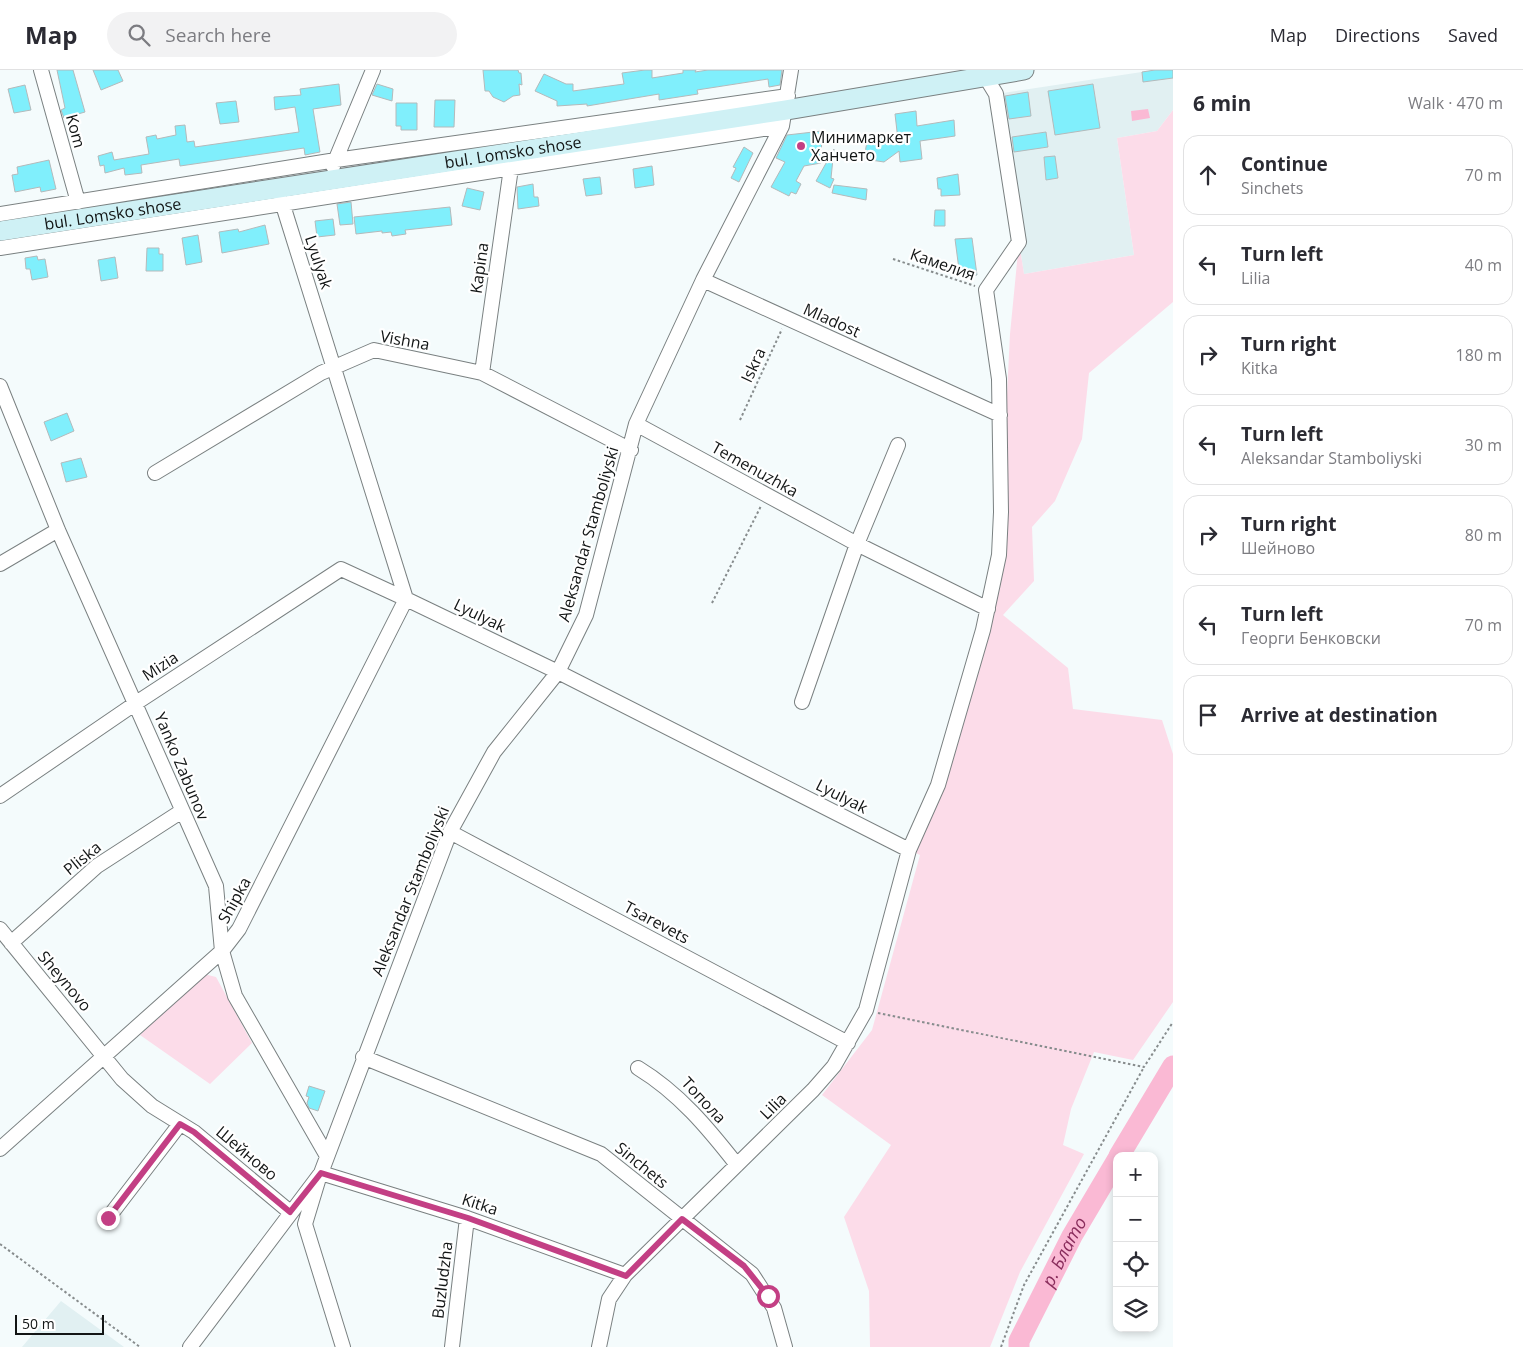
<!DOCTYPE html>
<meta charset="utf-8">
<style>
body{margin:0;font-family:"Open Sans",sans-serif;background:#f2f2f3;color:#2b2b33}
.controls{position:absolute;right:15px;bottom:15px;display:grid;overflow:hidden;border-radius:10px;box-shadow:0 2px 8px #0003}
.controls button{width:45px;height:45px;display:grid;place-items:center;padding:0;border:0;border-bottom:1px solid #e1e1e2;background:#fff;color:#2b2b33;font:25px sans-serif}
.scale{position:absolute;left:15px;bottom:12px;width:89px;box-sizing:border-box;padding-left:5px;border:2px solid #121515;border-top:0;font-size:14px;line-height:18px;white-space:nowrap;color:#121515;-webkit-text-stroke:4px #fff;paint-order:stroke}
.stop{position:absolute;width:15px;height:15px;margin:-11px;border:4px solid #c33f84;border-radius:50%;background:#fff}
.stop.end{background:#c33f84;border-color:#fff;box-shadow:0 1px 5px #0008}
.list{margin:0;padding:0;list-style:none}
h2{display:flex;justify-content:space-between;align-items:center;height:65px;margin:0;padding:0 20px;font-size:21px}
h2 small{font-size:16px;font-weight:400;color:#7c7c81}
.list li{display:grid;grid-template-columns:32px 1fr auto;gap:15px;align-items:center;box-sizing:border-box;height:80px;margin:0 10px 10px;padding:0 10px;border:1px solid #e1e1e2;border-radius:15px}
.list b{display:block;font-size:19px;white-space:nowrap}
.list p{margin:0;font-size:16px;white-space:nowrap;color:#7c7c81}
.list em{font-size:16px;font-style:normal;color:#7c7c81}
.icon{flex:none;width:28px;height:28px;fill:none;stroke:currentColor;stroke-width:2;stroke-linecap:round;stroke-linejoin:round}
.map{position:relative;flex:none;width:1173px;height:1277px;overflow:hidden}
header{display:flex;align-items:center;gap:30px;box-sizing:border-box;height:70px;padding:0 25px;background:#fff;border-bottom:1px solid #e1e1e2}
header strong{font-size:24px}
nav{display:flex;gap:28px;margin-inline-start:auto;font-size:18px}
.search{width:350px;height:45px;background:#f2f2f3;display:flex;align-items:center;gap:12px;box-sizing:border-box;padding:0 18px;border-radius:28px;color:#7c7c81;font-size:19px}
main{display:flex}
aside{flex:1;background:#fff}
.map>svg:first-child{display:block}
.built{fill:#e1f0f2}
.green{fill:#fcdce9}
.water{fill:#fab9d4}
.lines{fill:none;stroke-linecap:round;stroke-linejoin:round}
.river{stroke:#fab9d4;stroke-width:21}
.building{fill:#80effc;stroke:#b4babb}
.street-casing{stroke:#7a8081;stroke-width:16}
.secondary-casing{stroke:#7a8081;stroke-width:21}
.path{stroke:#878c8d;stroke-width:2;stroke-dasharray:2.5 2.5;stroke-linecap:butt}
.street{stroke:#fff;stroke-width:14}
.secondary{stroke:#cff1f5;stroke-width:19}
.route{stroke:#c33f84;stroke-width:6}
.poi-dot{fill:#c33f84;stroke:#fff;stroke-width:2}
.labels{text-anchor:middle;stroke-width:4.5;stroke-linejoin:round;paint-order:stroke}
.street-label{font-size:16px;fill:#121515;stroke:#fff}
.poi-label{font-size:16px;fill:#121515;stroke:#fff;text-anchor:start}
.water-label{font-size:18px;font-style:italic;fill:#892d5c;stroke:#fff}
</style>
<header>
<strong>Map</strong>
<div class="search"><svg class="icon" aria-label="search" viewBox="0 0 24 24"><circle cx="10" cy="10" r="6"/><path d="M15 15l6 6"/></svg>Search here</div>
<nav><a>Map</a><a>Directions</a><a>Saved</a></nav>
</header>
<main>
<div class="map">
<svg width="1173" height="1277" viewBox="0 0 1173 1277">
<rect width="100%" height="100%" fill="#f4fbfc"/>
<!-- built -->
<path class="built" d="M1155,0H1173V40L1157,61L1117,68L1134,185L1024,204L996,24Z
M61,1231L124,1277H22Z"/>
<!-- green -->
<path class="green" d="M1173,40V232L1089,303L1082,369L1055,431L1032,457L1034,511L1003,545L1068,598L1073,639L1162,650L1173,684V932L1133,990L1094,982L1071,1039L1063,1075L1084,1084L1020,1202L990,1277H870L869,1221L844,1147L891,1075L822,1025L872,960L920,785L909,780L938,715L999,485L1010,264L1019,172L1024,204L1134,185L1117,68L1157,61Z
M204,904L216,907L252,973L210,1014L140,965Z"/>
<!-- water -->
<path class="water" d="M1148,39L1150,48L1132,51L1131,41Z"/>
<g class="lines">
<!-- river -->
<g class="river">
<path d="M1119,1086L1173,996"/>
<path id="s1" d="M1019,1277V1271L1072,1166L1117,1090"/>
</g>
</g>
<!-- building -->
<path class="building" d="M57,0H73L85,42L64,48L61,40L65,38Z
M93,0H118L123,11L101,20Z
M483,0H518L519,3H521L522,15L519,14L520,25L513,26L504,32L493,27L489,21H485Z
M645,0H652V8L683,3V0H696L695,2L708,0H782L780,15L769,17L768,9L697,20L698,24L659,30V24L587,36V34L557,36V31L535,21L544,4L566,14H573V21L624,14L622,3Z
M1155,0H1173V8L1143,12L1142,2Z
M339,14L341,35L313,39L320,82L305,85L304,78L180,96L179,89L141,95L142,103L125,105L124,98L105,103L104,95L100,96L98,86L112,82L114,90L149,84L146,67L156,65L157,69L176,65L175,56L185,55L187,72L194,71L195,77L299,62L295,37L275,40L274,27L301,25L300,19Z
M377,14L393,19L392,31L372,25Z
M1093,14L1100,58L1055,65L1048,21Z
M25,15L31,40L14,43L8,19Z
M1028,22L1031,46L1009,49L1005,26Z
M435,30H455L454,57H434Z
M236,31L239,52L220,54L216,33Z
M396,33H417V60H401V56H396Z
M916,41L917,56L954,50L955,66L920,71L922,89L900,92L899,81L884,92L864,89L868,65L898,70L895,44Z
M822,61L821,93L804,96L796,111L801,114L796,124L791,122L789,126L771,117L785,92L776,88L787,65Z
M1046,62L1048,77L1014,82L1012,67Z
M744,77L753,83L739,112L731,108L736,98L733,97Z
M834,79L831,108L834,109L830,118L816,111Z
M1055,86L1058,108L1046,110L1044,87Z
M49,90L56,119L41,122L40,117L15,122L12,105L18,104L17,97Z
M652,96L654,115L635,118L633,99Z
M958,104L960,125L941,126V119H938L937,108Z
M600,107L602,124L586,126L583,109Z
M533,114L534,127H538L539,136L518,139L517,117Z
M834,115L867,119L866,130L832,123Z
M467,118L484,122L480,140L462,136Z
M351,132L353,154L340,155L337,134Z
M450,137L452,155L405,160L406,164L392,166L391,162L382,163V161L356,164L354,147Z
M935,140H945V156H934Z
M333,149L335,165L317,167L315,151Z
M265,155L269,174L222,183L219,162L238,159L239,162Z
M198,165L202,192L186,195L182,168Z
M972,168L977,205L960,207L955,169Z
M147,178H159V184H163V201H146Z
M37,186L38,190L45,189L48,207L32,210L30,199H26L25,188Z
M115,187L118,208L101,211L98,190Z
M67,343L74,361L51,371L44,352Z
M81,388L87,407L66,412L61,393Z
M309,1016L325,1021L318,1041L309,1038L307,1033L309,1027L306,1026Z"/>
<g class="lines">
<defs>
<path id="street" d="M41,0L78,132
M333,96L373,0
M282,132L406,529L558,602L909,780
M0,144L336,90L788,26
M0,178L782,56
M703,210L1000,345
M482,303L511,98
M0,316L58,460L216,816L222,881L235,926L327,1086
M636,354L857,474L988,539
M155,403L321,303L374,280L482,303L631,380
M0,494L58,460
M802,632L857,474L898,375
M0,726L136,633L341,499L406,529L239,859L222,881L0,1079
M450,762L848,973
M0,859L122,1009L152,1036L194,1062L290,1142
M11,873L97,796L182,741
M363,987L601,1084L752,1204L774,1238L785,1277
M638,998C679,1023 708,1058 737,1095
M321,1103L467,1148L625,1205
M318,1111L305,1154L343,1277
M108,1148L180,1054
M190,1277L321,1103L450,762L494,682L558,602L586,545L636,354L703,210L782,56L791,0
M452,1277L467,1148
M599,1277L609,1229L625,1205L813,1020L834,996L866,940L909,780L938,715L983,560L999,485L1001,442L999,309L986,220L1019,172L996,24L985,6"/>
<g id="secondary">
<path id="s2" d="M0,161L786,40L1024,0"/>
</g>
</defs>
<!-- street casing -->
<use href="#street" class="street-casing"/>
<!-- secondary casing -->
<use href="#secondary" class="secondary-casing"/>
<!-- path -->
<path class="path" d="M893,189L975,216
M740,350L782,259
M712,533L761,436
M878,943L1144,997L1173,952
M0,1174L140,1277
M1001,1277L1024,1215L1144,997"/>
<!-- street -->
<use href="#street" class="street"/>
<!-- secondary -->
<use href="#secondary" class="secondary"/>
</g>
<g class="lines">
<!-- route -->
<path class="route" d="M108,1148L180,1054L194,1062L290,1142L321,1103L468,1148L626,1206L682,1149L744,1196L768,1226"/>
</g>
<!-- markers -->
<circle class="poi-dot" cx="801" cy="76" r="5"/>
<g class="labels">
<!-- street labels -->
<g class="street-label">
<text transform="translate(76 61) rotate(75)" y="6">Kom</text>
<text dy="6" stroke="none"><textPath href="#s2" startOffset="519">bul. Lomsko shose</textPath></text>
<text dy="6" stroke="none"><textPath href="#s2" startOffset="114">bul. Lomsko shose</textPath></text>
<text transform="translate(319 192) rotate(72)" y="6">Lyulyak</text>
<text transform="translate(943 194) rotate(19)" y="6">Камелия</text>
<text transform="translate(479 198) rotate(-82)" y="6">Kapina</text>
<text transform="translate(832 250) rotate(24)" y="6">Mladost</text>
<text transform="translate(405 270) rotate(10)" y="6">Vishna</text>
<text transform="translate(753 295) rotate(-65)" y="6">Iskra</text>
<text transform="translate(755 399) rotate(29)" y="6">Temenuzhka</text>
<text transform="translate(588 464) rotate(-74)" y="6">Aleksandar Stamboliyski</text>
<text transform="translate(480 545) rotate(26)" y="6">Lyulyak</text>
<text transform="translate(160 596) rotate(-33)" y="6">Mizia</text>
<text transform="translate(182 696) rotate(67)" y="6">Yanko Zabunov</text>
<text transform="translate(842 726) rotate(27)" y="6">Lyulyak</text>
<text transform="translate(82 788) rotate(-39)" y="6">Pliska</text>
<text transform="translate(410 821) rotate(-68)" y="6">Aleksandar Stamboliyski</text>
<text transform="translate(234 830) rotate(-61)" y="6">Shipka</text>
<text transform="translate(657 852) rotate(28)" y="6">Tsarevets</text>
<text transform="translate(65 911) rotate(50)" y="6">Sheynovo</text>
<text transform="translate(704 1030) rotate(47)" y="6">Топола</text>
<text transform="translate(773 1036) rotate(-45)" y="6">Lilia</text>
<text transform="translate(247 1083) rotate(40)" y="6">Шейново</text>
<text transform="translate(642 1095) rotate(39)" y="6">Sinchets</text>
<text transform="translate(480 1134) rotate(18)" y="6">Kitka</text>
<text transform="translate(442 1210) rotate(-83)" y="6">Buzludzha</text>
</g>
<!-- poi labels -->
<g class="poi-label">
<text x="811" y="73">Минимаркет<tspan x="811" dy="18">Ханчето</tspan></text>
</g>
<!-- water labels -->
<g class="water-label">
<text dy="6" stroke="none"><textPath href="#s1" startOffset="106">р. Блато</textPath></text>
</g>
</g>
</svg>
<div class="controls">
<button>+</button>
<button>−</button>
<button><svg class="icon" aria-label="locate" viewBox="0 0 24 24"><circle cx="12" cy="12" r="6"/><path d="M12 2v4M12 18v4M2 12h4M18 12h4"/></svg></button>
<button><svg class="icon" aria-label="layers" viewBox="0 0 24 24"><path d="M12 4l9 5-9 5-9-5zM3 14l9 5 9-5"/></svg></button>
</div>
<div class="scale">50 m</div>
<div class="stop" style="left:768px;top:1226px"></div>
<div class="stop end" style="left:108px;top:1148px"></div>
</div>
<aside>
<h2>6 min<small>Walk · 470 m</small></h2>
<ul class="list">
<li><svg class="icon" aria-label="ahead" viewBox="0 0 24 24"><path d="M12 20V5M6 11l6-6 6 6"/></svg><div><b>Continue</b><p>Sinchets</p></div><em>70 m</em></li>
<li><svg class="icon" aria-label="left" viewBox="0 0 24 24"><path d="M17 20v-9H6M10 6l-5 5 5 5"/></svg><div><b>Turn left</b><p>Lilia</p></div><em>40 m</em></li>
<li><svg class="icon" aria-label="right" viewBox="0 0 24 24"><path d="M7 20v-9h11M14 6l5 5-5 5"/></svg><div><b>Turn right</b><p>Kitka</p></div><em>180 m</em></li>
<li><svg class="icon" aria-label="left" viewBox="0 0 24 24"><path d="M17 20v-9H6M10 6l-5 5 5 5"/></svg><div><b>Turn left</b><p>Aleksandar Stamboliyski</p></div><em>30 m</em></li>
<li><svg class="icon" aria-label="right" viewBox="0 0 24 24"><path d="M7 20v-9h11M14 6l5 5-5 5"/></svg><div><b>Turn right</b><p>Шейново</p></div><em>80 m</em></li>
<li><svg class="icon" aria-label="left" viewBox="0 0 24 24"><path d="M17 20v-9H6M10 6l-5 5 5 5"/></svg><div><b>Turn left</b><p>Георги Бенковски</p></div><em>70 m</em></li>
<li><svg class="icon" aria-label="arrive" viewBox="0 0 24 24"><path d="M6 21V4h12l-3 4 3 4H6"/></svg><div><b>Arrive at destination</b></div></li>
</ul>
</aside>
</main>
